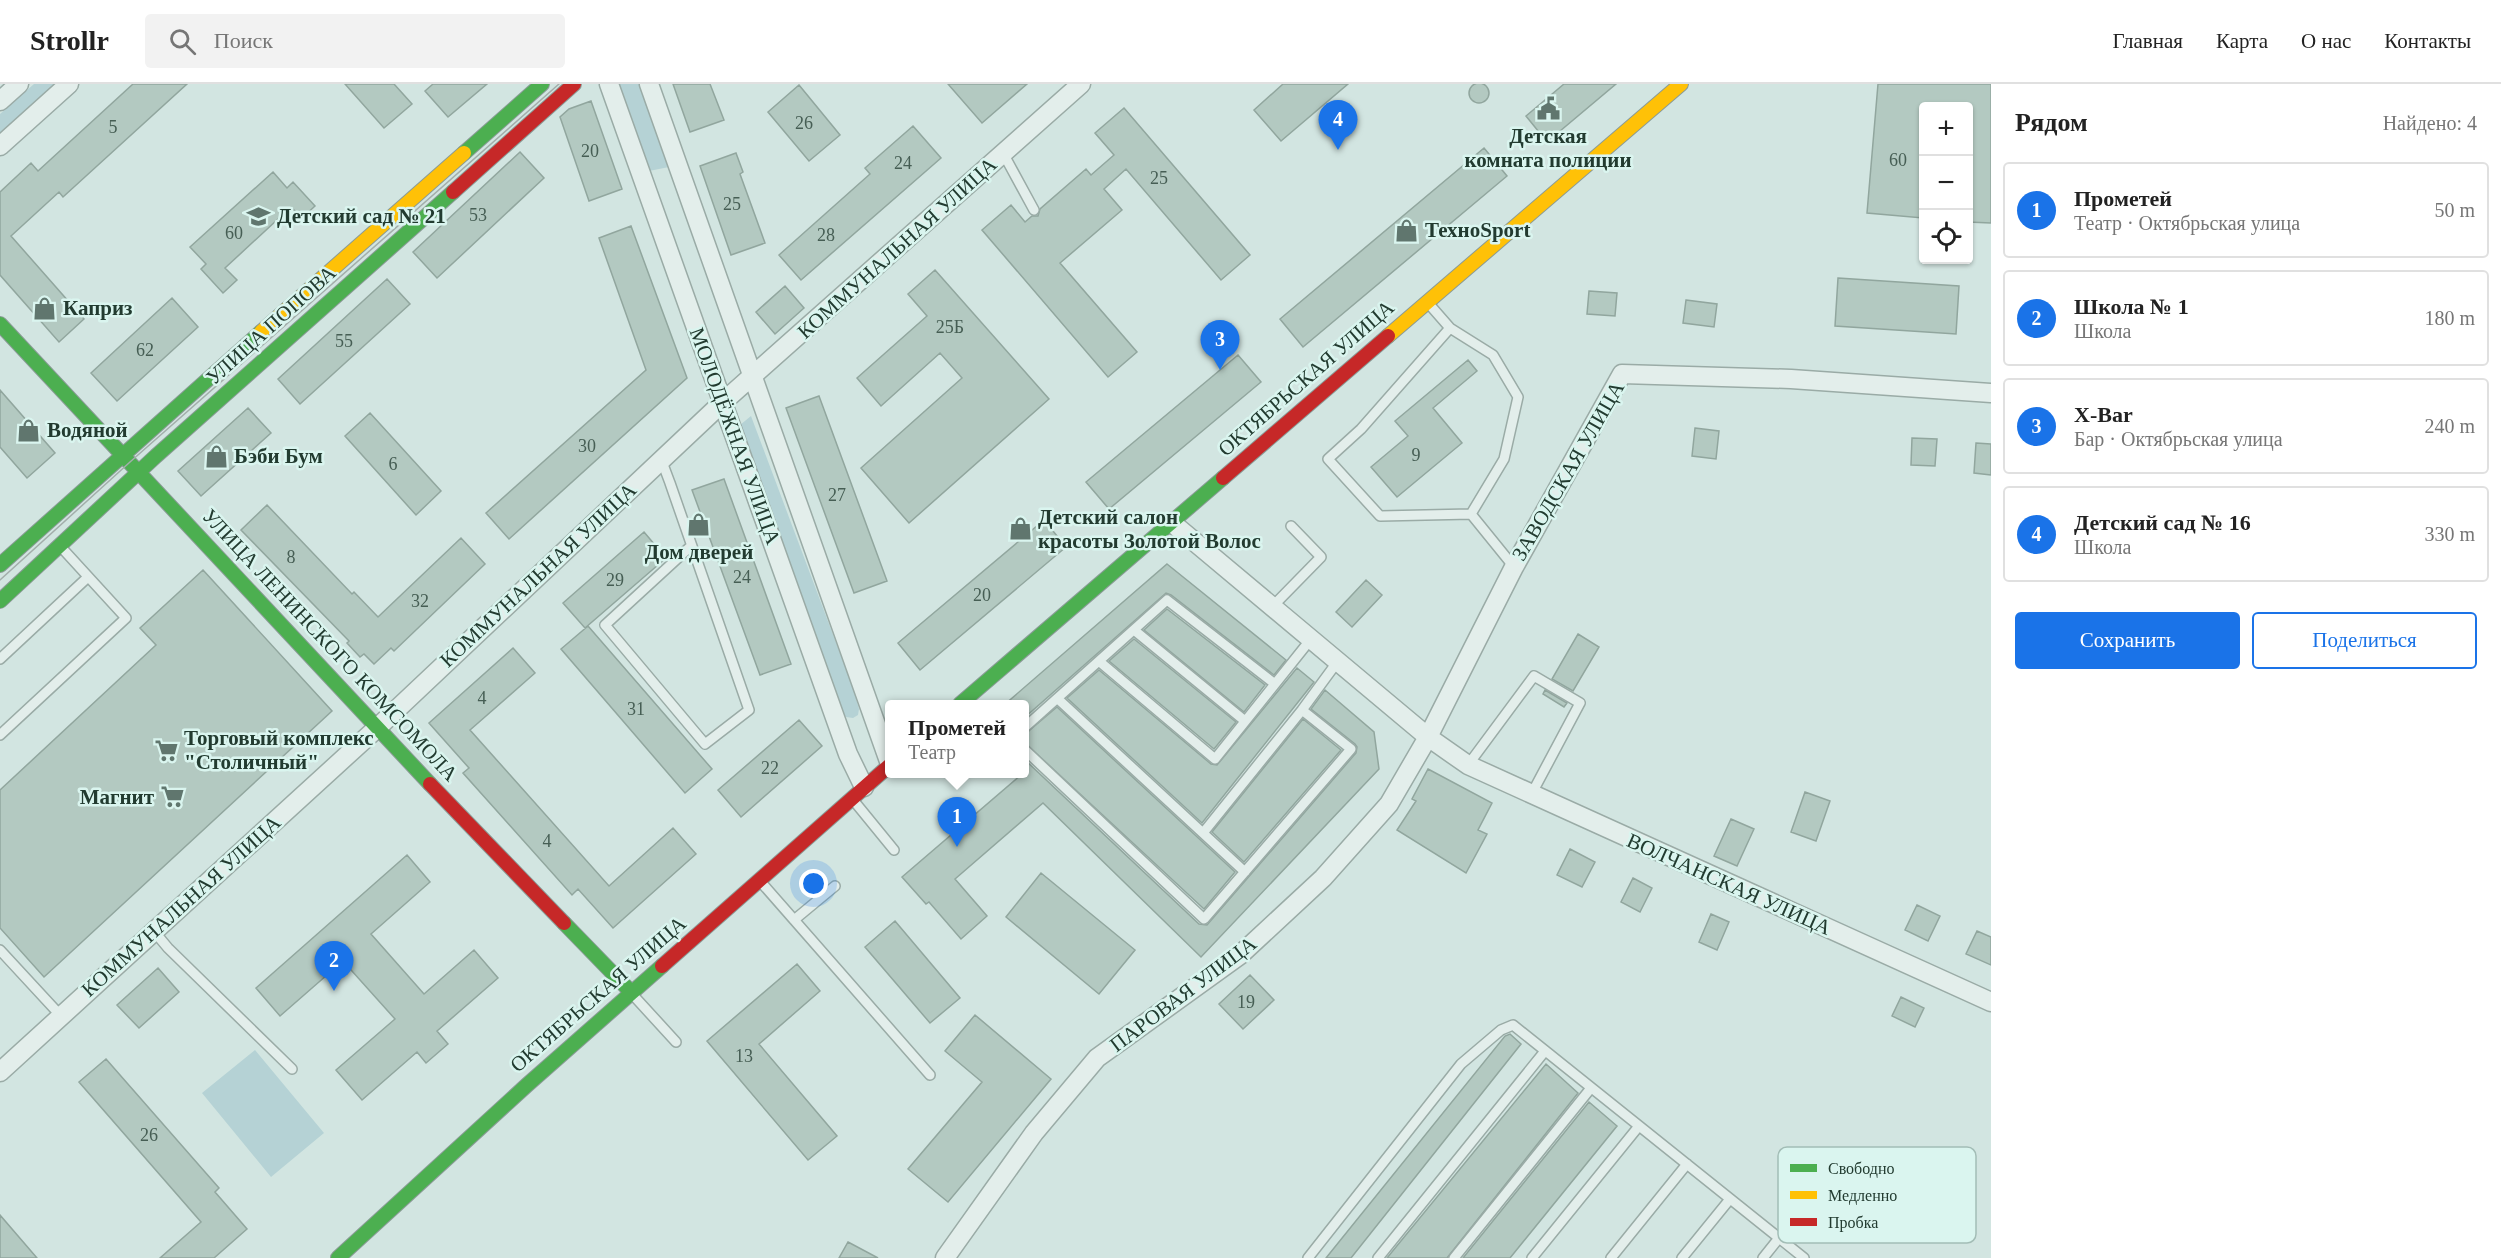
<!DOCTYPE html>
<html lang="ru">
<meta charset="utf-8">
<style>
body{margin:0;font-family:Georgia,serif;background:#f2f2f2;color:#222}
.controls{position:absolute;right:18px;top:18px;display:grid;overflow:hidden;border-radius:6px;box-shadow:0 2px 4px #0004}
.controls button{width:54px;height:54px;display:grid;place-items:center;padding:0;border:0;border-bottom:2px solid #e0e0e0;background:#fff;color:#222;font:30px sans-serif}
.you{position:absolute;left:814px;top:800px;width:21px;height:21px;margin:-15px;border:4px solid #fff;border-radius:50%;background:#1a73e8;box-shadow:0 0 0 9px #1a73e833}
.badge{display:grid;place-items:center;width:39px;height:39px;border-radius:50%;background:#1a73e8;color:#fff;font-size:20px;font-weight:700}
.pin{position:absolute;translate:-50% -50px;filter:drop-shadow(0 2px 3px #0008)}
.pin::after{content:'';position:absolute;top:32px;width:21px;height:18px;background:inherit;clip-path:polygon(0 0,100% 0,50% 100%)}
.popup{position:absolute;left:885px;top:616px;width:144px;height:78px;box-sizing:border-box;display:grid;place-content:center;border-radius:6px;background:#fff;filter:drop-shadow(0 2px 4px #0005);font-size:20px;white-space:nowrap;color:#767676}
.popup b{font-size:22px;color:#222}
.popup::after{content:'';position:absolute;left:50%;top:100%;margin-left:-12px;border:12px solid transparent;border-top-color:#fff}
.list{margin:0;padding:0;list-style:none}
h2{display:flex;justify-content:space-between;align-items:center;height:78px;margin:0;padding:0 24px;font-size:26px}
h2 small{font-size:20px;font-weight:400;color:#767676}
.list li{display:grid;grid-template-columns:39px 1fr auto;gap:18px;align-items:center;box-sizing:border-box;height:96px;margin:0 12px 12px;padding:0 12px;border:2px solid #e0e0e0;border-radius:6px}
.list b{display:block;font-size:22px;white-space:nowrap}
.list p{margin:0;font-size:20px;white-space:nowrap;color:#767676}
.list em{font-size:20px;font-style:normal;color:#767676}
.actions{display:flex;gap:12px;padding:18px 24px}
.actions a{flex:1;padding:14px 0;border:2px solid #1a73e8;border-radius:6px;text-align:center;font-size:21px;color:#1a73e8}
.actions .main{background:#1a73e8;color:#fff}
.icon{flex:none;width:33px;height:33px;fill:none;stroke:currentColor;stroke-width:2;stroke-linecap:round;stroke-linejoin:round}
.map{position:relative;flex:none;width:1991px;height:1174px;overflow:hidden}
header{display:flex;align-items:center;gap:36px;box-sizing:border-box;height:84px;padding:0 30px;background:#fff;border-bottom:2px solid #e0e0e0}
header strong{font-size:28px}
nav{display:flex;gap:33px;margin-inline-start:auto;font-size:21px}
.search{width:420px;height:54px;background:#f2f2f2;display:flex;align-items:center;gap:15px;box-sizing:border-box;padding:0 21px;border-radius:6px;color:#767676;font-size:22px}
main{display:flex}
aside{flex:1;background:#fff}
.map>svg:first-child{display:block}
.green{fill:#b5d2d5}
.building{fill:#b3c9c1;stroke:#91a69e;stroke-width:1.5}
.lines{fill:none;stroke-linecap:round;stroke-linejoin:round}
.lane-casing{stroke:#9aaba6;stroke-width:12}
.street-casing{stroke:#9aaba6;stroke-width:21}
.fast-casing{stroke:#8a9b96;stroke-width:16}
.slow-casing{stroke:#8a9b96;stroke-width:16}
.jam-casing{stroke:#8a9b96;stroke-width:16}
.lane{stroke:#e3eeeb;stroke-width:9}
.street{stroke:#e3eeeb;stroke-width:18}
.fast{stroke:#4caf50;stroke-width:14}
.slow{stroke:#ffc107;stroke-width:14}
.jam{stroke:#c62828;stroke-width:14}
.tram{stroke:#a3aeab;stroke-width:1.5}
.labels{text-anchor:middle;stroke-width:5;stroke-linejoin:round;paint-order:stroke}
.number-label{font-size:18px;fill:#465e54}
.poi-label{font-size:21px;font-weight:bold;fill:#223b30;stroke:#daf5ef;text-anchor:start}
.street-label{font-size:21px;fill:#223b30;stroke:#daf5ef}
.key{fill:#daf5ef;stroke:#a3bdb6;stroke-width:1.5}
.key-label{font-size:16px;fill:#223b30}
</style>
<header>
<strong>Strollr</strong>
<div class="search"><svg class="icon" aria-label="search" viewBox="0 0 24 24"><circle cx="10" cy="10" r="6"/><path d="M15 15l6 6"/></svg>Поиск</div>
<nav><a>Главная</a><a>Карта</a><a>О нас</a><a>Контакты</a></nav>
</header>
<main>
<div class="map">
<svg width="1991" height="1174" viewBox="0 0 1991 1174">
<rect width="100%" height="100%" fill="#d2e5e1"/>
<!-- green -->
<path class="green" d="M34,0H58L0,51V30Z
M616,0H640L669,83L649,87Z
M751,332L853,604L859,625L858,631L853,634L846,633L840,625L740,341Z
M255,966L324,1049L271,1093L202,1009Z"/>
<!-- building -->
<path class="building" d="M1469 9a10 10 0 1 1 20 0a10 10 0 1 1-20 0Z
M133,0H187L63,113L59,108L11,152L84,235L59,258L0,191V108L31,79L38,87Z
M345,0H394L412,20L384,44Z
M433,0H487L448,33L425,7Z
M673,0H710L724,36L690,48Z
M948,0H1027L982,39Z
M1283,0H1348L1281,57L1254,26Z
M1564,0H1616L1547,58L1526,32Z
M1878,0H1991V139L1968,138V22H1923V134L1867,129Z
M799,1L840,51L809,77L768,28Z
M591,17L622,105L589,117L560,33L569,25Z
M1124,24L1250,171L1221,196L1126,85L1104,105L1122,126L1060,179L1137,268L1108,293L982,146L1011,121L1025,138L1032,132H1038L1040,125L1086,85L1091,91L1114,71L1095,49Z
M913,42L941,74L801,196L779,171L870,90L865,84Z
M1484,64L1507,92L1303,263L1280,235Z
M520,68L544,94L437,194L413,168Z
M736,69L743,88L740,90L765,159L731,171L700,82Z
M273,88L287,104L293,98L315,122L302,134L291,123L225,184L237,196L223,209L201,185L206,180L190,163Z
M631,142L687,294L509,455L486,429L646,286L599,154Z
M935,186L1049,315L909,439L861,384L962,294L940,269L881,322L857,294L927,232L908,210Z
M1838,194L1959,202L1956,250L1835,242Z
M387,195L410,220L300,320L278,295Z
M785,202L804,224L775,250L756,228Z
M1589,207L1617,209L1615,232L1587,230Z
M172,214L198,243L117,317L91,289Z
M1686,216L1717,220L1714,243L1683,239Z
M1238,271L1261,298L1109,425L1086,398Z
M1468,276L1477,287L1433,324L1462,359L1397,413L1371,383L1408,352L1395,337Z
M0,306L55,369L27,394L0,363Z
M819,312L887,497L854,509L786,324Z
M248,324L271,349L201,412L178,387Z
M370,329L441,407L416,431L345,352Z
M1695,344L1719,347L1716,375L1692,372Z
M1912,354L1937,355L1935,382L1911,381Z
M1976,359L1991,360V391L1974,389Z
M724,395L791,580L760,591L692,406Z
M267,421L352,510L354,508L378,533L461,454L485,480L394,567L391,564L374,580L364,570L360,573L347,559L349,557L241,446Z
M1044,436L1066,463L920,586L898,559Z
M644,448L666,474L585,544L563,519Z
M1167,480L1286,576L1274,591L1171,511L1166,509L1024,634V621H1004Z
M203,486L332,627L44,893L0,844V706L156,561L140,544Z
M1366,496L1382,511L1352,543L1336,528Z
M1167,525L1265,601L1244,628L1144,546Z
M588,542L712,685L685,709L561,565Z
M1578,550L1599,563L1573,607L1552,595Z
M1134,555L1236,638L1214,665L1109,577Z
M513,564L535,589L470,646L609,802L673,744L696,770L613,844L578,805L572,811L463,689L469,684L429,639Z
M1297,584L1314,598L1202,739L1067,614L1099,586L1211,680L1217,681Z
M1325,606L1374,648L1379,685L1201,873L1043,719L955,795L987,832L961,855L929,818L926,820L902,793L1022,690H1024V675L1199,840L1207,841L1356,669L1357,663L1355,660L1311,625Z
M1545,606L1567,619L1564,623L1543,610Z
M1057,623L1235,788L1204,825L1024,658V651Z
M1303,635L1341,666L1244,778L1212,748Z
M799,636L822,662L741,733L718,706Z
M1428,685L1492,719L1478,746L1487,750L1466,789L1397,746L1416,717L1412,715Z
M1805,708L1830,717L1816,757L1791,748Z
M1731,735L1754,745L1737,782L1714,772Z
M1570,765L1595,778L1582,803L1557,791Z
M407,771L430,798L371,850L424,910L474,866L498,894L437,947L448,960L426,979L417,968L362,1016L336,986L395,935L343,877L280,932L256,904Z
M1041,789L1135,866L1099,910L1006,833Z
M1633,794L1652,804L1640,828L1621,818Z
M1917,821L1940,832L1928,857L1905,846Z
M1711,830L1729,838L1717,866L1699,858Z
M895,837L960,914L930,939L865,863Z
M1977,847L1991,853V881L1966,870Z
M797,880L820,907L759,960L837,1052L808,1076L707,957Z
M158,884L179,908L139,944L117,921Z
M1250,891L1274,916L1243,945L1219,920Z
M1901,913L1924,924L1915,943L1892,932Z
M975,931L1051,995L948,1118L908,1085L982,998L945,967Z
M1510,950L1521,960L1351,1174H1326L1505,952Z
M106,975L219,1104L215,1108L247,1145L214,1174H160L201,1138L79,998Z
M1546,980L1578,1009L1447,1174H1387Z
M1589,1018L1617,1042L1510,1174H1463Z
M0,1131L37,1174H0Z
M848,1158L878,1174H839Z"/>
<g class="lines">
<defs>
<path id="lane" d="M1003,69L1034,126
M1429,220L1450,244L1493,271L1518,313L1504,375L1471,430
M1450,244L1361,345L1328,375L1380,432L1471,430
M661,375L670,399L749,626L705,660L605,541L691,462
M1471,430L1514,483
M1272,523L1321,473L1291,442
M1134,546L1245,637
M0,575L88,493
M1100,578L1215,675L1311,555
M1058,615L1245,788
M1024,644L1167,516L1275,600
M0,651L126,534L61,463
M1024,665L1204,835L1351,665L1302,626
M1468,681L1534,592L1580,619L1531,711
M854,717L894,766
M1203,749L1302,626L1338,577
M760,797L930,991
M794,836L835,802
M153,846L168,864L292,985
M0,866L61,932
M633,911L676,958
M1308,1174L1461,980L1501,946L1513,941L1804,1174
M1378,1174L1545,967
M1454,1174L1591,1004
M1532,1174L1639,1042
M1611,1174L1687,1080
M1682,1174L1730,1115
M1763,1174L1779,1154"/>
<path id="street" d="M609,0L848,670L864,703
M649,0L890,680
M0,17L19,0
M0,62L69,0
M1171,438L1428,653L1468,681L1991,918
M0,988L377,644L723,318L1081,0
M945,1174L1034,1049L1097,974L1240,871L1323,794L1389,720L1428,653L1514,483L1622,290L1791,295L1991,309"/>
<path id="fast" d="M464,69L542,0
M0,240L430,700
M0,481L261,248
M0,517L156,372L453,108
M960,620L1223,394
M564,839L631,908
M338,1174L527,1001L662,882"/>
<path id="slow" d="M261,248L464,69
M1388,252L1681,0"/>
<path id="jam" d="M453,108L574,0
M1223,394L1388,252
M430,700L564,839
M662,882L890,681"/>
</defs>
<!-- lane casing -->
<use href="#lane" class="lane-casing"/>
<!-- street casing -->
<use href="#street" class="street-casing"/>
<!-- fast casing -->
<use href="#fast" class="fast-casing"/>
<!-- slow casing -->
<use href="#slow" class="slow-casing"/>
<!-- jam casing -->
<use href="#jam" class="jam-casing"/>
<!-- lane -->
<use href="#lane" class="lane"/>
<!-- street -->
<use href="#street" class="street"/>
<!-- fast -->
<use href="#fast" class="fast"/>
<!-- slow -->
<use href="#slow" class="slow"/>
<!-- jam -->
<use href="#jam" class="jam"/>
<!-- tram -->
<path class="tram" d="M0,496L130,378L559,0"/>
</g>
<!-- icons -->
<defs>
<symbol id="civic-bare" viewBox="-9 -9 18 18"><path d="M-.6-6.5H3V-4.5H.6V-3L4-1V1h2V6H-6V1h2V-1L-.6-3ZM-1.2 2.5V6h2.4V2.5Z" fill="#60766e" stroke="#daf5ef" stroke-width="2.5" paint-order="stroke"/></symbol>
<symbol id="school-bare" viewBox="-9 -9 18 18"><path d="M0-5L7-2L0 1L-7-2ZM-4 1L0 2.5L4 1V4Q0 6-4 4Z" fill="#60766e" stroke="#daf5ef" stroke-width="2.5" paint-order="stroke"/></symbol>
<symbol id="shop-bare" viewBox="-9 -9 18 18"><path d="M-5-2.5h2.3a2.7 3.5 0 0 1 5.4 0H5L5.5 6h-11ZM-1.5-2.5h3a1.5 2.3 0 0 0-3 0Z" fill="#60766e" stroke="#daf5ef" stroke-width="2.5" paint-order="stroke"/></symbol>
<symbol id="supermarket-bare" viewBox="-9 -9 18 18"><path d="M-6-5.5h2.5l.6 2H6L4.5 2H-2.5L-4.4-4H-6ZM-1.5 3.2a1.3 1.3 0 1 0 .1 0ZM3 3.2a1.3 1.3 0 1 0 .1 0Z" fill="#60766e" stroke="#daf5ef" stroke-width="2.5" paint-order="stroke"/></symbol>
</defs>
<g fill-rule="evenodd">
<use href="#civic-bare" x="1532" y="8" width="33" height="33"/>
<use href="#school-bare" x="242" y="116" width="33" height="33"/>
<use href="#shop-bare" x="1390" y="130" width="33" height="33"/>
<use href="#shop-bare" x="28" y="208" width="33" height="33"/>
<use href="#shop-bare" x="12" y="330" width="33" height="33"/>
<use href="#shop-bare" x="200" y="356" width="33" height="33"/>
<use href="#shop-bare" x="682" y="424" width="33" height="33"/>
<use href="#shop-bare" x="1004" y="428" width="33" height="33"/>
<use href="#supermarket-bare" x="150" y="650" width="33" height="33"/>
<use href="#supermarket-bare" x="156" y="696" width="33" height="33"/>
</g>
<g class="labels">
<!-- number labels -->
<g class="number-label">
<text x="804" y="45">26</text>
<text x="113" y="49">5</text>
<text x="590" y="73">20</text>
<text x="1898" y="82">60</text>
<text x="903" y="85">24</text>
<text x="1159" y="100">25</text>
<text x="732" y="126">25</text>
<text x="478" y="137">53</text>
<text x="234" y="155">60</text>
<text x="826" y="157">28</text>
<text x="950" y="249">25Б</text>
<text x="344" y="263">55</text>
<text x="145" y="272">62</text>
<text x="587" y="368">30</text>
<text x="1416" y="377">9</text>
<text x="393" y="386">6</text>
<text x="837" y="417">27</text>
<text x="291" y="479">8</text>
<text x="742" y="499">24</text>
<text x="615" y="502">29</text>
<text x="982" y="517">20</text>
<text x="420" y="523">32</text>
<text x="482" y="620">4</text>
<text x="636" y="631">31</text>
<text x="770" y="690">22</text>
<text x="547" y="763">4</text>
<text x="1246" y="924">19</text>
<text x="744" y="978">13</text>
<text x="149" y="1057">26</text>
</g>
<!-- poi labels -->
<g class="poi-label">
<text x="1548" y="59" text-anchor="middle">Детская<tspan x="1548" dy="24">комната полиции</tspan></text>
<text x="277" y="139">Детский сад № 21</text>
<text x="1425" y="153">ТехноSport</text>
<text x="63" y="231">Каприз</text>
<text x="47" y="353">Водяной</text>
<text x="234" y="379">Бэби Бум</text>
<text x="1038" y="440">Детский салон<tspan x="1038" dy="24">красоты Золотой Волос</tspan></text>
<text x="699" y="475" text-anchor="middle">Дом дверей</text>
<text x="184" y="661">Торговый комплекс<tspan x="184" dy="24">"Столичный"</tspan></text>
<text x="154" y="720" text-anchor="end">Магнит</text>
</g>
<!-- street labels -->
<g class="street-label">
<text transform="translate(897 164) rotate(-42)" y="7">КОММУНАЛЬНАЯ УЛИЦА</text>
<text transform="translate(271 241) rotate(-42)" y="7">УЛИЦА ПОПОВА</text>
<text transform="translate(1306 294) rotate(-41)" y="7">ОКТЯБРЬСКАЯ УЛИЦА</text>
<text transform="translate(735 352) rotate(70)" y="7">МОЛОДЁЖНАЯ УЛИЦА</text>
<text transform="translate(1568 387) rotate(-60)" y="7">ЗАВОДСКАЯ УЛИЦА</text>
<text transform="translate(538 491) rotate(-43)" y="7">КОММУНАЛЬНАЯ УЛИЦА</text>
<text transform="translate(330 561) rotate(47)" y="7">УЛИЦА ЛЕНИНСКОГО КОМСОМОЛА</text>
<text transform="translate(1729 800) rotate(24)" y="7">ВОЛЧАНСКАЯ УЛИЦА</text>
<text transform="translate(181 822) rotate(-42)" y="7">КОММУНАЛЬНАЯ УЛИЦА</text>
<text transform="translate(598 910) rotate(-41)" y="7">ОКТЯБРЬСКАЯ УЛИЦА</text>
<text transform="translate(1183 910) rotate(-37)" y="7">ПАРОВАЯ УЛИЦА</text>
</g>
</g>
<!-- legend -->
<rect x="1778" y="1063" width="198" height="96" rx="9" class="key"/>
<rect x="1790" y="1080" width="27" height="8" fill="#4caf50"/>
<rect x="1790" y="1107" width="27" height="8" fill="#ffc107"/>
<rect x="1790" y="1134" width="27" height="8" fill="#c62828"/>
<g class="key-label">
<text x="1828" y="1090">Свободно</text>
<text x="1828" y="1117">Медленно</text>
<text x="1828" y="1144">Пробка</text>
</g>
</svg>
<div class="controls">
<button>+</button>
<button>−</button>
<button><svg class="icon" aria-label="locate" viewBox="0 0 24 24"><circle cx="12" cy="12" r="6"/><path d="M12 2v4M12 18v4M2 12h4M18 12h4"/></svg></button>
</div>
<div class="you"></div>
<div class="pin badge" style="left:957px;top:763px">1</div>
<div class="popup"><b>Прометей</b>Театр</div>
<div class="pin badge" style="left:334px;top:907px">2</div>
<div class="pin badge" style="left:1220px;top:286px">3</div>
<div class="pin badge" style="left:1338px;top:66px">4</div>
</div>
<aside>
<h2>Рядом<small>Найдено: 4</small></h2>
<ul class="list">
<li><span class="badge">1</span><div><b>Прометей</b><p>Театр · Октябрьская улица</p></div><em>50 m</em></li>
<li><span class="badge">2</span><div><b>Школа № 1</b><p>Школа</p></div><em>180 m</em></li>
<li><span class="badge">3</span><div><b>X-Bar</b><p>Бар · Октябрьская улица</p></div><em>240 m</em></li>
<li><span class="badge">4</span><div><b>Детский сад № 16</b><p>Школа</p></div><em>330 m</em></li>
</ul>
<div class="actions"><a class="main">Сохранить</a><a>Поделиться</a></div>
</aside>
</main>
